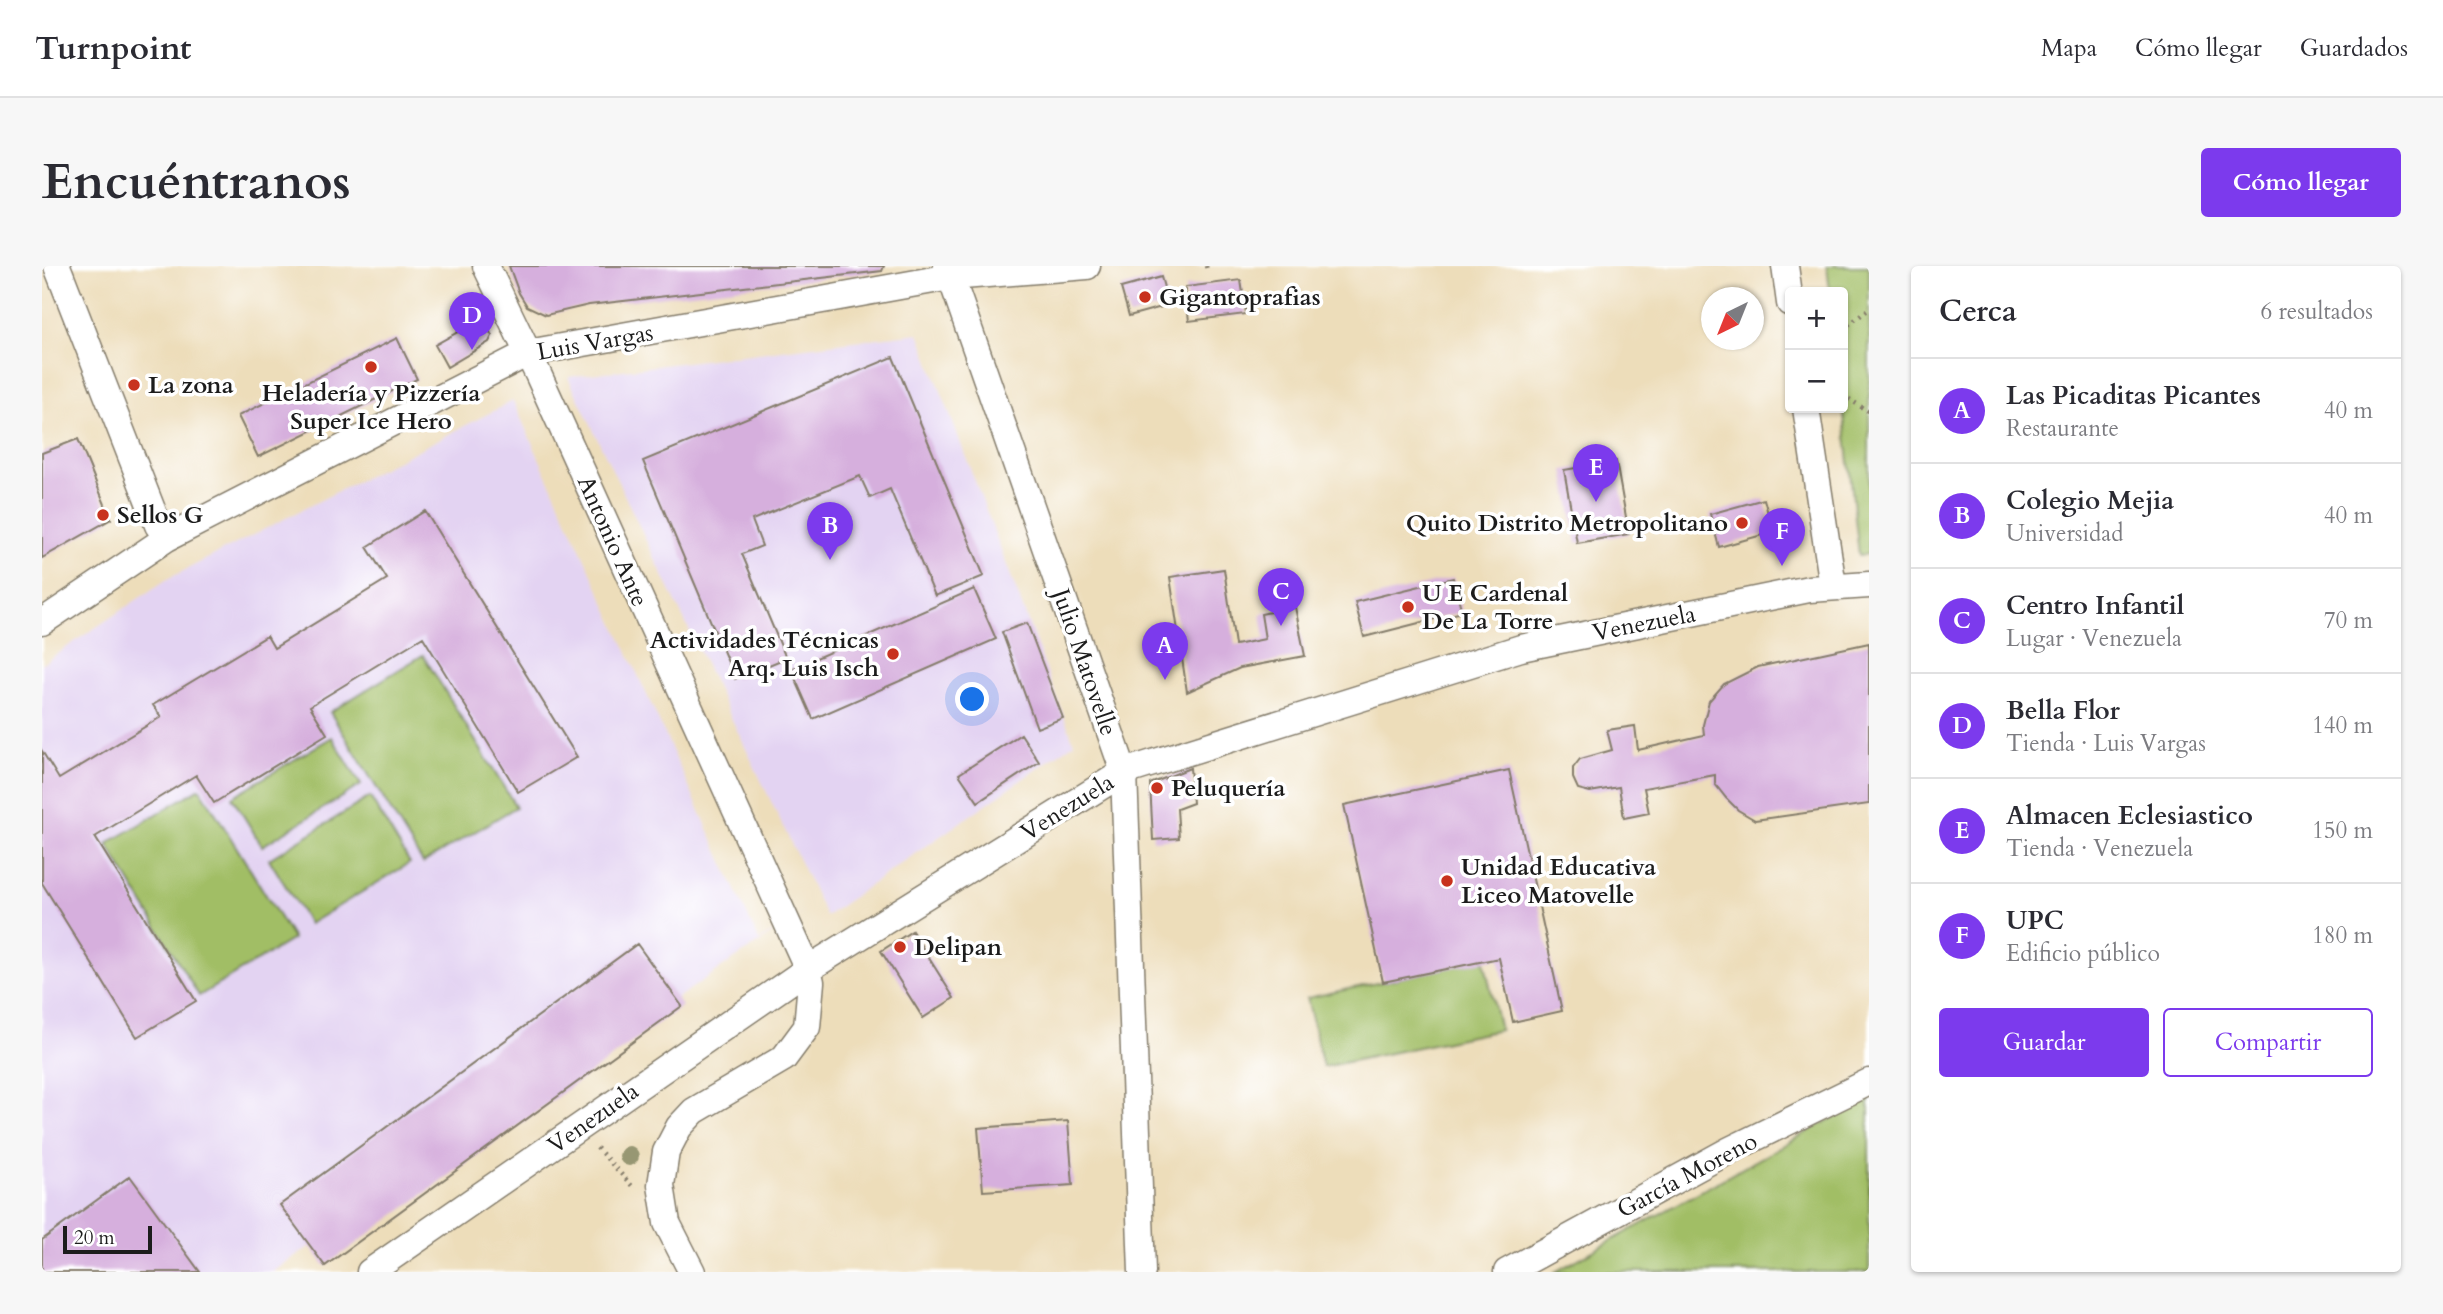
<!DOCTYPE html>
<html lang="es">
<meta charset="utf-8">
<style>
body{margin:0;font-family:Cardo,serif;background:#f7f7f7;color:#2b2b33}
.controls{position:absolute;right:21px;top:21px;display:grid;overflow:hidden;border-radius:7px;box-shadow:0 2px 5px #0004}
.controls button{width:63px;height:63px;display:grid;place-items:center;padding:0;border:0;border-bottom:2px solid #e1e1e2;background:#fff;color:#2b2b33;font:35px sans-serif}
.compass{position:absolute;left:1659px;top:21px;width:63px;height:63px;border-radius:50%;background:#fff;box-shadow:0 2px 5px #0004;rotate:223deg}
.scale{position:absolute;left:21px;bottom:18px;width:89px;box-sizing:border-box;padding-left:7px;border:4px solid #1c1c1c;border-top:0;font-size:19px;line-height:24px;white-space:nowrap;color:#1c1c1c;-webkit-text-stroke:5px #fff;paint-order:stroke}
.you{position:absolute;left:931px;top:434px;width:24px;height:24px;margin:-18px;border:5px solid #fff;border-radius:50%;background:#1a73e8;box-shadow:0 0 0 10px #1a73e833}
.badge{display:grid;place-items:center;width:46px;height:46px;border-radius:50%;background:#7c3aed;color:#fff;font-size:23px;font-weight:700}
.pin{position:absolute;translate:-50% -58px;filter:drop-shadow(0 2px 4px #0008)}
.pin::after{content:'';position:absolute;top:37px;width:24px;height:21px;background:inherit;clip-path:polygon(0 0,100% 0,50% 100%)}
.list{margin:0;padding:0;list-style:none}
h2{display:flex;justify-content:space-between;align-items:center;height:91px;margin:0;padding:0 28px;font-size:30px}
h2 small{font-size:23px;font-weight:400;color:#7c7c81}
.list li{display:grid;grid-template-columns:46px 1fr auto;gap:21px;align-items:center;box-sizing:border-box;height:105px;padding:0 28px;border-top:2px solid #e1e1e2}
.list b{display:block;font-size:26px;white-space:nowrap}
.list p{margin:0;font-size:23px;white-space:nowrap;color:#7c7c81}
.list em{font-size:23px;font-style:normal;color:#7c7c81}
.actions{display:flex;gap:14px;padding:21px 28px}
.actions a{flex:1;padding:16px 0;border:2px solid #7c3aed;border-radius:7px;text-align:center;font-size:24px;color:#7c3aed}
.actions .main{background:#7c3aed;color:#fff}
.map{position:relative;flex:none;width:1827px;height:1006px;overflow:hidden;border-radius:7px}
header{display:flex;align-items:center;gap:42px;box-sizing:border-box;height:98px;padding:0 35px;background:#fff;border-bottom:2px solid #e1e1e2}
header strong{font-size:33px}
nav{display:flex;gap:38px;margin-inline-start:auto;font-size:24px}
.intro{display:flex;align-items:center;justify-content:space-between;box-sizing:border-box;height:168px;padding:0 42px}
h1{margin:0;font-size:49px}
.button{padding:18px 32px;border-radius:7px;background:#7c3aed;color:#fff;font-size:24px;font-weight:700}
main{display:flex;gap:42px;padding:0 42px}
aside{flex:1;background:#fff;border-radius:7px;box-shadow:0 2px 5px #0004}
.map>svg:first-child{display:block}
.built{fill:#e3d3f2}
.green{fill:#a1be65;stroke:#5e6d40;stroke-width:2}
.building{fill:#d6afdd}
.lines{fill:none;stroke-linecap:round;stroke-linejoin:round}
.street-casing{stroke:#847c6b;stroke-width:29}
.path{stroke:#847c6b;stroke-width:4.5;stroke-dasharray:2 5;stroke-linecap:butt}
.street{stroke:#fff;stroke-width:26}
.tree{fill:#979773}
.poi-dot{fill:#c8321e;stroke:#fff;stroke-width:2.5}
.labels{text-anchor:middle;stroke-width:7;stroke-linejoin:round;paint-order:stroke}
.poi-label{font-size:24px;font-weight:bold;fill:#1c1c1c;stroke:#fff;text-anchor:start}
.street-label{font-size:24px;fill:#1c1c1c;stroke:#fff}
</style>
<header>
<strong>Turnpoint</strong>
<nav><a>Mapa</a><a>Cómo llegar</a><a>Guardados</a></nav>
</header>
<div class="intro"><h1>Encuéntranos</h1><a class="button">Cómo llegar</a></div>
<main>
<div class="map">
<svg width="1827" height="1006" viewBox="0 0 1827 1006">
<rect width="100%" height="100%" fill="#fff"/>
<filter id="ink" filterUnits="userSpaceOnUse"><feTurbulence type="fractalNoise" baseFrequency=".0143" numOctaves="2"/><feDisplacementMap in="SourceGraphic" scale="14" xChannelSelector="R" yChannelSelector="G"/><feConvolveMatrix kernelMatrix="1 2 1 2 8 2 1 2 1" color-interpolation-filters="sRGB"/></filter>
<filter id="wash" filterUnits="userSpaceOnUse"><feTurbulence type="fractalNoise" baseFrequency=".00686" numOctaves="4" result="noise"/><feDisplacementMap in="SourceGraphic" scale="28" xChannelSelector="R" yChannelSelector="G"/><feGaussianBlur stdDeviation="1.57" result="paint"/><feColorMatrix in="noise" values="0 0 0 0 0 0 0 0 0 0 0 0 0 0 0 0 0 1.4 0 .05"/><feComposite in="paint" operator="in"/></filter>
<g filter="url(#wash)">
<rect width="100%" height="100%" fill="#edddba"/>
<!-- built -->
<path class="built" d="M877,67L1032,477L784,650L526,111Z
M471,135L717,675L765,644L230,1006H0V398L124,314Z"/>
<!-- green -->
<path class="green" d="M1785,0H1827V288L1817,289L1801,141V26H1788Z
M381,389L474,541L381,597L288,446Z
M290,471L319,519L220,580L190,531Z
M158,522L251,673L157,730L65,578Z
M328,531L368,597L267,658L227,593Z
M1442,694L1458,764L1281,801L1265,732Z
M1827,832V1006H1513Z"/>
<g id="blocks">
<!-- building -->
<path class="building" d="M467,0H842L840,5L547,39L504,49L485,40L477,27Z
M1119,11L1127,39L1087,50L1079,22Z
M1199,14L1204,48L1147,55L1143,21Z
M441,52L450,70L447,76L405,101L393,79Z
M355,72L375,113L216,191L196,150Z
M851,91L942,310L893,330L848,223L828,232L818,210L710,254L720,280L700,288L744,392L693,413L601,195Z
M36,173L69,253L0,292V187Z
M1574,195L1587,268L1535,277L1522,204Z
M1722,233L1731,266L1677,281L1668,248Z
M383,245L535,491L476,526L381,371L268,440L285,468L172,537L154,509L53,571L154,735L95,771L0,617V485L17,513L119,451L111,439L225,370L232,382L345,313L325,281Z
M1182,303L1193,379L1223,373L1219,348L1253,341L1263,390L1198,402L1145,426L1128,311Z
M1411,312L1420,346L1322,371L1313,336Z
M932,323L954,373L771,453L749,403Z
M985,357L1021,452L995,462L960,366Z
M1827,377V538L1713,554L1696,544L1684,532L1673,518V509L1602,522L1607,547L1582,552L1577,521L1548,526L1536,523L1531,512V502L1538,493L1570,484L1565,464L1593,460L1596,484L1662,469L1661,459L1667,435L1682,418L1716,401Z
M979,468L997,496L936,536L917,508Z
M1148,502L1151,537L1135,543L1137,572L1111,574L1108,518Z
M1467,504L1520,745L1471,756L1457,692L1341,716L1302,539Z
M870,665L912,732L881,752L839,685Z
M595,678L640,740L283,1000L238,939Z
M1026,855L1031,919L941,925L936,862Z
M88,910L158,1006H0V974Z"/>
</g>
</g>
<g filter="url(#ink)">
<use href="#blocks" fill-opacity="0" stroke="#847c6b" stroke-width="2"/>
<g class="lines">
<defs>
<path id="street" d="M15,0L116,259L125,272
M444,0L496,108L766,703L769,716L765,761L742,792L652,845L637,861L624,886L619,919L625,957L650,1006
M905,0L1082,506L1100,1006
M1743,0L1748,37
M1764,142L1791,320
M0,356L125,272L486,87L908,11L1045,0
M328,1006L766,703L1082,506L1479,382L1767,323L1827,319
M1465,1006L1688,884L1827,816"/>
</defs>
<!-- street casing -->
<use href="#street" class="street-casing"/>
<!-- path -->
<path class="path" d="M1164,0L1165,4
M1801,63L1827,43
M1801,129L1827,146
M555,882L592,922"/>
<!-- street -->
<use href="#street" class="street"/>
</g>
<!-- trees -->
<circle class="tree" cx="587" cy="890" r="10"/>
</g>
<!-- markers -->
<g class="poi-dot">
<circle cx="1103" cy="31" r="7"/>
<circle cx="329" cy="101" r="7"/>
<circle cx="92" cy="119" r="7"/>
<circle cx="61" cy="249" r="7"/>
<circle cx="1700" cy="257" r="7"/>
<circle cx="1366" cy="341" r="7"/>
<circle cx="851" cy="388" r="7"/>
<circle cx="1115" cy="522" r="7"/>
<circle cx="1405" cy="615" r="7"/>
<circle cx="858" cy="681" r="7"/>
</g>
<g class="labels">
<!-- poi labels -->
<g class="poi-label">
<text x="1117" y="39">Gigantoprafias</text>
<text x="106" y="127">La zona</text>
<text x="329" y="135" text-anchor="middle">Heladería y Pizzería<tspan x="329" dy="28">Super Ice Hero</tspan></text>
<text x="75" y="257">Sellos G</text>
<text x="1686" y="265" text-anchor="end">Quito Distrito Metropolitano</text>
<text x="1380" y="335">U E Cardenal<tspan x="1380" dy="28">De La Torre</tspan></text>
<text x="837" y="382" text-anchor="end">Actividades Técnicas<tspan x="837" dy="28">Arq. Luis Isch</tspan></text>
<text x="1129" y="530">Peluquería</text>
<text x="1419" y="609">Unidad Educativa<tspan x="1419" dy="28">Liceo Matovelle</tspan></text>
<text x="872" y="689">Delipan</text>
</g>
<!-- street labels -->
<g class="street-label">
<text transform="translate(553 76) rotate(-10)" y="8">Luis Vargas</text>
<text transform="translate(571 275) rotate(66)" y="8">Antonio Ante</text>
<text transform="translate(1602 357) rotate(-11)" y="8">Venezuela</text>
<text transform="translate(1043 396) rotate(71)" y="8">Julio Matovelle</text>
<text transform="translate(1025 541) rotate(-32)" y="8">Venezuela</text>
<text transform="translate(551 852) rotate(-35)" y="8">Venezuela</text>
<text transform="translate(1645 909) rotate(-28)" y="8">García Moreno</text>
</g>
</g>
</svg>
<div class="controls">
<button>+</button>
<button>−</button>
</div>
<svg class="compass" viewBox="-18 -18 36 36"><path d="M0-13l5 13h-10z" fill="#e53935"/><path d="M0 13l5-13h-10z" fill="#7c7c81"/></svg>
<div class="scale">20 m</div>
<div class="you"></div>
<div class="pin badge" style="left:1123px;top:414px">A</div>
<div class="pin badge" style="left:788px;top:294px">B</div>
<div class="pin badge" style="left:1239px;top:360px">C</div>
<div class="pin badge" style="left:430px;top:84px">D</div>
<div class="pin badge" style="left:1554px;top:236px">E</div>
<div class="pin badge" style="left:1740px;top:300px">F</div>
</div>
<aside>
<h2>Cerca<small>6 resultados</small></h2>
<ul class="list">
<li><span class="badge">A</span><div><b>Las Picaditas Picantes</b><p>Restaurante</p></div><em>40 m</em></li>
<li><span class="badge">B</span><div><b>Colegio Mejia</b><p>Universidad</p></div><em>40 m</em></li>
<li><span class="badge">C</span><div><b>Centro Infantil</b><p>Lugar · Venezuela</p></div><em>70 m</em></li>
<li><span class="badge">D</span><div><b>Bella Flor</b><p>Tienda · Luis Vargas</p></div><em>140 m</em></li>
<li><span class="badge">E</span><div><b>Almacen Eclesiastico</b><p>Tienda · Venezuela</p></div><em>150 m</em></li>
<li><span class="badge">F</span><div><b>UPC</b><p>Edificio público</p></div><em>180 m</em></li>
</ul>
<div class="actions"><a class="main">Guardar</a><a>Compartir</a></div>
</aside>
</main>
